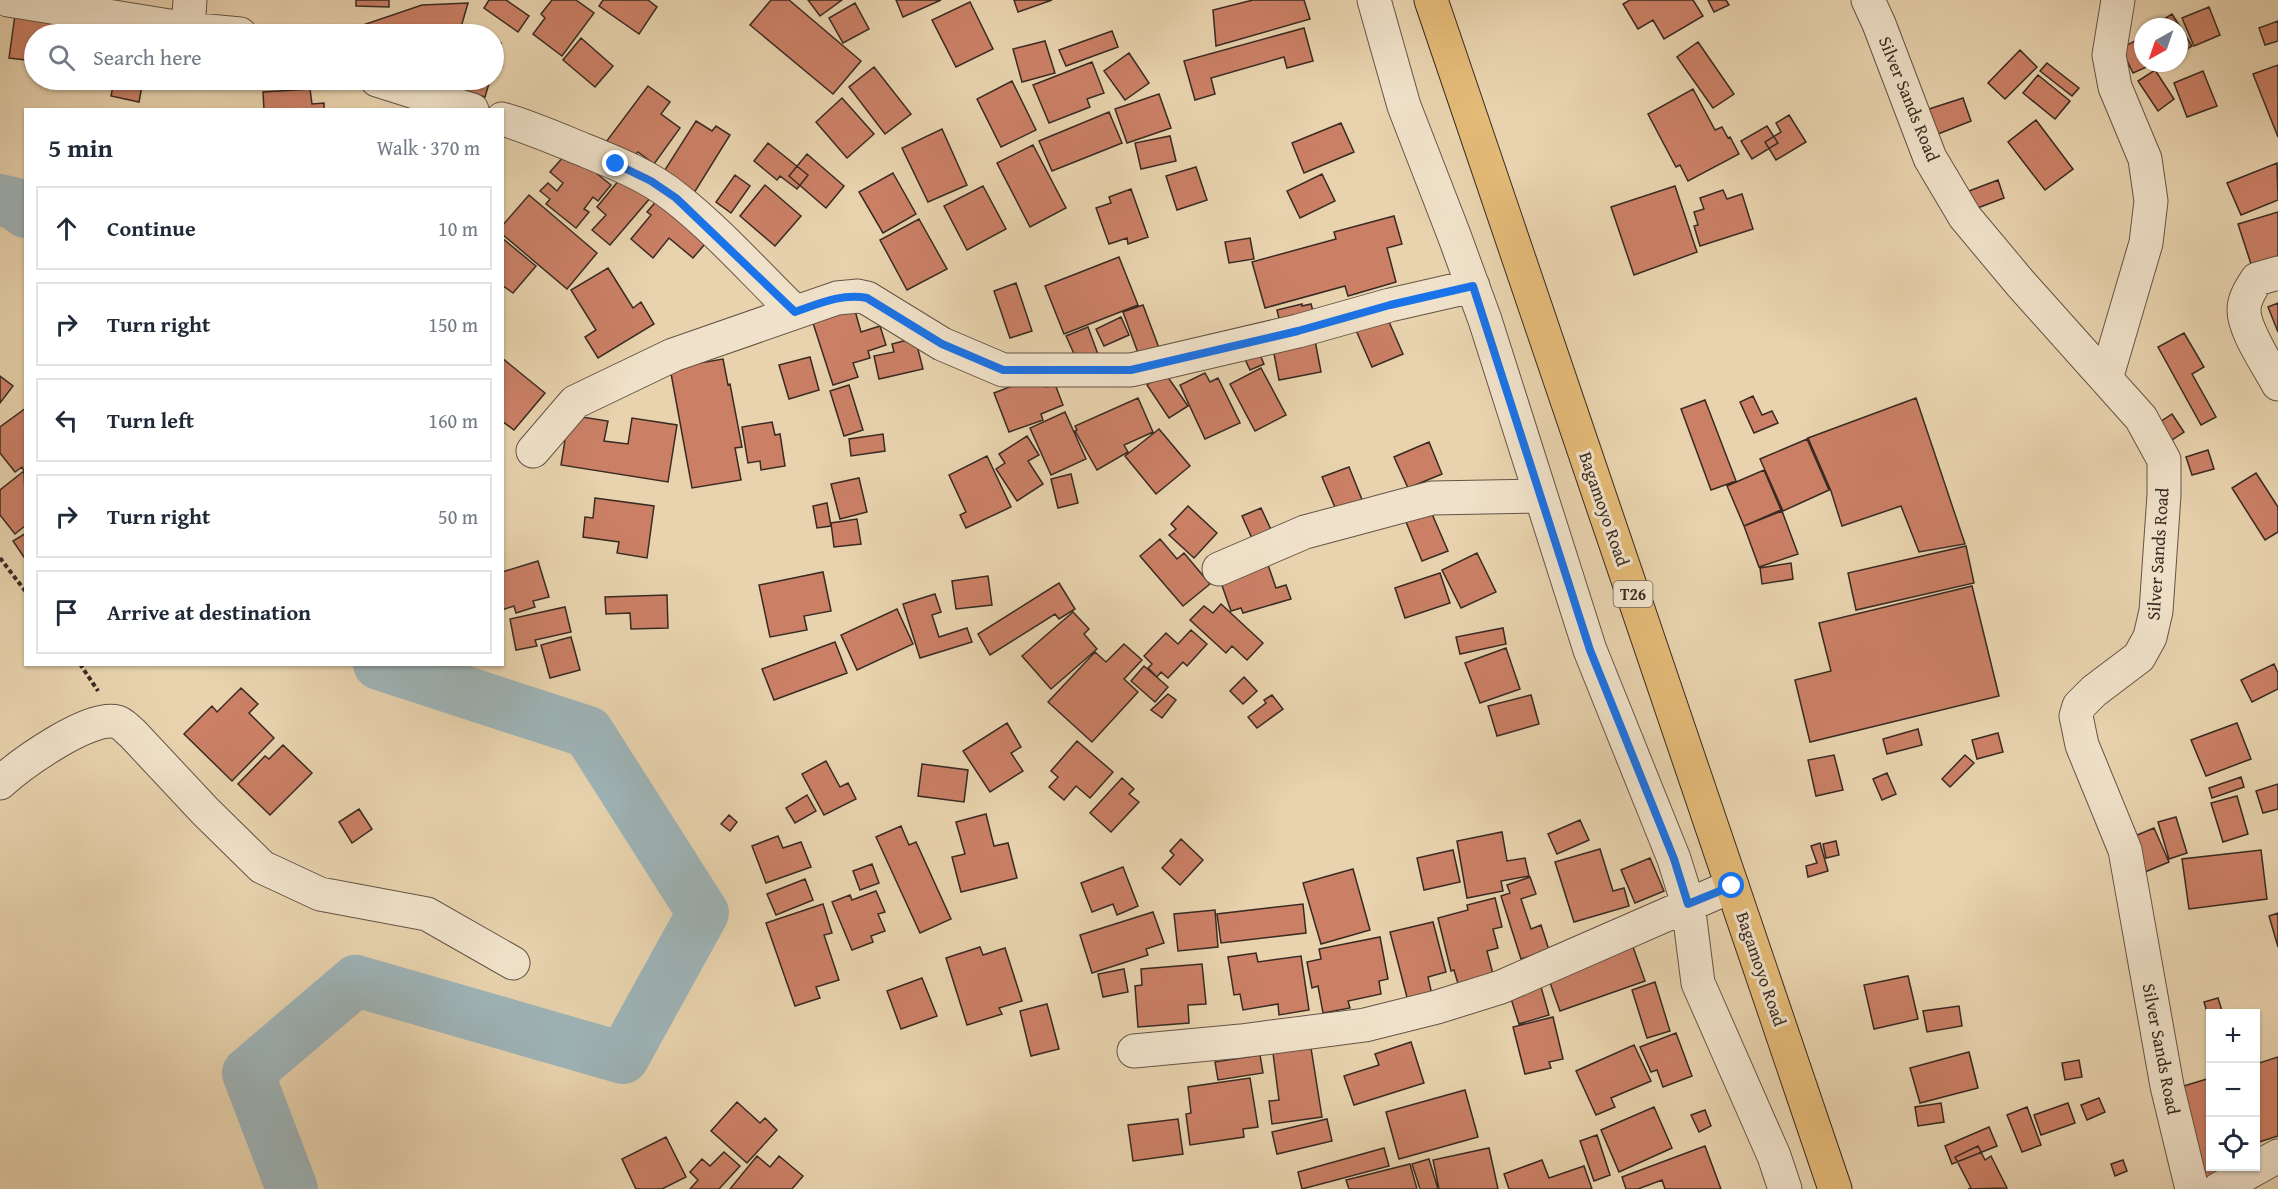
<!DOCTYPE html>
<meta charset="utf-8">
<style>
body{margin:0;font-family:"Gentium Book Plus",serif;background:#f6f6f7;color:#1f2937}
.controls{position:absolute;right:18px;bottom:18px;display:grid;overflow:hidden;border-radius:0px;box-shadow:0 2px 4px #0004}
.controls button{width:54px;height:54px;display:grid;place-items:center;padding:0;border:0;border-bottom:2px solid #e0e1e3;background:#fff;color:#1f2937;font:30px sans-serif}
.compass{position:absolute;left:2134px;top:18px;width:54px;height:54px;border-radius:50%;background:#fff;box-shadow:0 2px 4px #0004;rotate:220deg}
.stop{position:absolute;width:18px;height:18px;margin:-14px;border:4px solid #1a73e8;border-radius:50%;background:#fff}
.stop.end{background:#1a73e8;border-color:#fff;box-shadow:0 2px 6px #0008}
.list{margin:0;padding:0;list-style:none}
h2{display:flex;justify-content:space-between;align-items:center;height:78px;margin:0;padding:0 24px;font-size:26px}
h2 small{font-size:20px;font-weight:400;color:#747a83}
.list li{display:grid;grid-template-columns:39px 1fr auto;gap:18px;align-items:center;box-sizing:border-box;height:84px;margin:0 12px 12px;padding:0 12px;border:2px solid #e0e1e3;border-radius:0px}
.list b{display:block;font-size:22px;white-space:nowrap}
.list em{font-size:20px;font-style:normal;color:#747a83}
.icon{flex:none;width:33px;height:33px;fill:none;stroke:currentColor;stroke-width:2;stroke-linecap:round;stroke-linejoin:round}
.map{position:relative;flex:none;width:2278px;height:1189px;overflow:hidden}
.search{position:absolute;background:#fff;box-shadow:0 2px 4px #0004;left:24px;top:24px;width:480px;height:66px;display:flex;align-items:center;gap:15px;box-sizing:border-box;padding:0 21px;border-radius:33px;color:#747a83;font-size:22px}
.panel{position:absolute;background:#fff;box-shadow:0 2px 4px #0004;left:24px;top:108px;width:480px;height:558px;border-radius:0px}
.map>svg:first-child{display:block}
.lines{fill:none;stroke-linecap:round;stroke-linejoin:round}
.river{stroke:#9eb4b8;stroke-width:52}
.building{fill:#cb8066;stroke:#392a22;stroke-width:1.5}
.minor-casing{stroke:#655445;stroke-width:35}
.highway-casing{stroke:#392a22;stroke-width:35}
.path{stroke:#392a22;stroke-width:4;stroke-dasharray:4.5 3;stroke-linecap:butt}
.minor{stroke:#f0e2ca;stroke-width:33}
.highway{stroke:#e4ba77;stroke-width:33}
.route{stroke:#1a73e8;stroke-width:8}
.labels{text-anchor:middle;stroke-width:6;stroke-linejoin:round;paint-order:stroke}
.shield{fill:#f0e2ca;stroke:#706154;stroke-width:1.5}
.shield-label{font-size:16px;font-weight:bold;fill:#392a22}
.street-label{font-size:18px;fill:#392a22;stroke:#f0e2ca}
</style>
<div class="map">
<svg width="2278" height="1189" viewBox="0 0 2278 1189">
<rect width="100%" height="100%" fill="#e8d3ae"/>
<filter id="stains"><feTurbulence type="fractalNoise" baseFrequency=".00333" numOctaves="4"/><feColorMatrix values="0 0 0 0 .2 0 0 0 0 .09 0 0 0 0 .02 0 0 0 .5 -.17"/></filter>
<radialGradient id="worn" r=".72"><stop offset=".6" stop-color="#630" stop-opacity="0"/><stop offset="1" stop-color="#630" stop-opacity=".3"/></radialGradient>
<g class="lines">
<!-- river -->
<path class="river" d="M0,200L13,203L26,212
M292,1189L248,1073L356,981L623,1058L703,913L588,732L379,664"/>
</g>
<!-- building -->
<path class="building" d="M356,0H389V7L356,6Z
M489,0H506L529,16L518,32L484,8Z
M552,0H576L594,13L562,56L533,34L545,18L541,14Z
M603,0H648L657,7L639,34L599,6Z
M771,0H789L861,61L833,94L750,25Z
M808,0H842L820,16Z
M896,0H941L903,17Z
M1014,0H1052L1018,12Z
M1253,0H1304L1310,19L1216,46L1213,10Z
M1630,0H1693L1703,16L1664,39L1653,20L1638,29L1623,4Z
M1708,0H1726L1729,5L1714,12Z
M970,2L993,49L956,67L932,20Z
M468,3L459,34H357V27L422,5Z
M855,3L869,29L843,43L829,18Z
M2209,7L2220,35L2194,46L2182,18Z
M2172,14L2192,46L2179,54V27H2151Z
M15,15L63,21L61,34H34V61L9,58Z
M2278,21V41L2265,45L2259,28Z
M1304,28L1313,61L1287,68L1284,57L1211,78L1215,94L1195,100L1184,61Z
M1112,31L1118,47L1066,66L1059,50Z
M581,38L613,66L595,87L563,60Z
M2139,39L2143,48V63L2151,65L2133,73L2121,48Z
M494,41L501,43L494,68Z
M1045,41L1055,73L1022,82L1013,49Z
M1698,42L1734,94L1713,108L1677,57Z
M2020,50L2037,67L2005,99L1988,83Z
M1129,53L1149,83L1125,100L1104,71Z
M1092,62L1104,93L1087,99L1090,107L1049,123L1033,85Z
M2047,63L2079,88L2072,96L2040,71Z
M2278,65V137L2253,74Z
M874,67L911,114L885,134L849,87Z
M2155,70L2174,99L2158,111L2138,81Z
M2203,71L2217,106L2187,117L2174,83Z
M2038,75L2070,101L2055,119L2023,93Z
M114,80H143L139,102L111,96Z
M464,80H490L485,97L461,89Z
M1012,81L1036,130L1001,147L977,99Z
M648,86L670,102L661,114L680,128L654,164L638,152L631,160L606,142Z
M310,89L312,104L324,103V110H264L263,92Z
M1693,89L1715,130L1722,127L1728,138L1730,137L1739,154L1688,181L1680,165L1676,167L1648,114Z
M1159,94L1171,128L1127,143L1115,109Z
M842,98L874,134L847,158L816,122Z
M1963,98L1971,121L1938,134L1929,109Z
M1109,112L1122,143L1052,171L1039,141Z
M1789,115L1806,142L1776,160L1765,142L1781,132L1776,123Z
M2036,120L2073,169L2045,190L2008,142Z
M696,121L712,131L716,126L730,135L694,193L663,173Z
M1341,123L1354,152L1304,173L1292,143Z
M1767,126L1778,143L1752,159L1741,141Z
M942,129L967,185L928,202L902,148Z
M1170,136L1176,161L1141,169L1135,143Z
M768,143L808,175L797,189L780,176L777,180L754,161Z
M1033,145L1066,208L1030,227L997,163Z
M566,154L581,161L611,185L598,201L593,197L584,209L589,212L576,228L546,204L550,199L540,191L548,183L557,191L563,183L550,172Z
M807,154L844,186L826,208L789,176Z
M2277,163L2278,200L2241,215L2227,183Z
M1196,167L1207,200L1177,210L1166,176Z
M893,173L916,214L883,233L859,192Z
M624,174L651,197L610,245L592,230L606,215L597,207Z
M1322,174L1335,201L1300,218L1287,191Z
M735,175L750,186L731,213L716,202Z
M1998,180L2004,198L1967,212L1961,194Z
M765,185L801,216L775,246L740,216Z
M983,186L1006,229L967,250L944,206Z
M1675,186L1697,252L1634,275L1611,207Z
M1131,189L1148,237L1128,244L1127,238L1109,244L1096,208L1111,203L1109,197Z
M1723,190L1727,199L1742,194L1753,229L1700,246L1694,226L1698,225L1694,212L1704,209L1700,198Z
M529,195L597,253L567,289L502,234V226Z
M660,197L710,238L693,258L669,238L653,258L631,239L651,215L647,212Z
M2278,212V256L2251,264L2238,224Z
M1394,216L1402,244L1387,248L1396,282L1348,296L1345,286L1265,308L1252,262L1336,239L1334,232Z
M919,219L947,269L907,290L880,240Z
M502,238L536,266L513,293L502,285Z
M1250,238L1254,259L1229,263L1225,242Z
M1119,257L1138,305L1064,334L1045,286Z
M608,268L633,308L641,302L654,324L598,358L585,337L596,330L571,290Z
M1016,283L1032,331L1010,338L994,291Z
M2278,303V332L2268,307Z
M1302,304V306L1311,304L1315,318L1281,327L1277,310Z
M1143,305L1162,356L1142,364L1123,312Z
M854,307L861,332L880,326L886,345L868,351L870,358L853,363L858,377L833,385L812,320Z
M1386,315L1403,354L1372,367L1355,328Z
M1121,317L1129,335L1104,346L1096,329Z
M1088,327L1099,357L1079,365L1066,336Z
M2184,333L2204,367L2192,374L2216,417L2201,425L2158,347Z
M1314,335L1321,372L1279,380L1272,343Z
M915,338L923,369L879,379L874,356L894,352L892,344Z
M1258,350L1264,364L1250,370L1244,357Z
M810,357L819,390L789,399L779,365Z
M502,358L545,393L514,430L502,421Z
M723,359L728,385L730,384L742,447L735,448L741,480L692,488L670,368Z
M1261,368L1286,415L1255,431L1230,384Z
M1165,373L1188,406L1169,418L1147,385Z
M1205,373L1210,382L1218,378L1240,423L1205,439L1180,385Z
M1041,375L1046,387L1055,384L1063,405L1041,414L1043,420L1009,432L994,393Z
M0,376L13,386L0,403Z
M849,385L863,430L844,436L830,391Z
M1753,396L1762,415L1772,411L1778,423L1754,433L1740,402Z
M1138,398L1153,432L1124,445L1128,452L1097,470L1075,431L1077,430L1075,426Z
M1916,398L1965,544L1919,552L1901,506L1842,526L1831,491L1808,438Z
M1705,400L1736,481L1711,490L1681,409Z
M26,408V470L24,471L22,467L15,472L0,453V427Z
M1065,412L1086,459L1051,475L1030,428Z
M2172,414L2184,432L2172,440L2160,422Z
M569,415L608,421L604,441L628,444L632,418L677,425L668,482L561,465Z
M772,422L775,435L780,434L785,466L761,470L760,461L748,463L742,427Z
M1159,429L1190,466L1156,494L1125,456Z
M883,434L885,451L851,456L849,439Z
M1027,436L1039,455L1028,461L1043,484L1017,501L996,469L1005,463L999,454Z
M1807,439L1829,490L1783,511L1760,459Z
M1429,442L1442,474L1408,488L1394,457Z
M2208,450L2214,469L2192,475L2186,457Z
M987,456L1011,507L966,528L960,515L966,512L949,475Z
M1349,467L1363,502L1337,512L1322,477Z
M1764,470L1781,510L1744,526L1727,486Z
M24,471L26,525L15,534L0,515V490Z
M2256,473L2278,507V532L2265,540L2232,488Z
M1071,474L1078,503L1058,508L1051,479Z
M859,478L867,512L840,519L831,484Z
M595,498L654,506L647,558L617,553L619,542L583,537L585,517L593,518Z
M827,503L831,526L817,528L813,506Z
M1188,506L1217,533L1194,558L1169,535L1176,529L1171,524Z
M1429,507L1448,551L1422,561L1404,517Z
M1261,508L1274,536L1255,545L1242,516Z
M1782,511L1798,554L1759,567L1744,526Z
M857,519L861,544L834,547L831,523Z
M26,533V560L13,541Z
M1160,539L1177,559L1184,553L1210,584L1183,606L1140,556Z
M1966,546L1974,583L1856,610L1848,573Z
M1477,553L1496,592L1461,608L1442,570Z
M538,561L549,597L533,601L535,607L516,613L514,606L502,610V572Z
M1267,562L1276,588L1286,585L1291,599L1243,613L1241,608L1231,611L1219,577Z
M1791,563L1793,579L1762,584L1760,568Z
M823,572L831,611L804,616L807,630L770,637L759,585Z
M1440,573L1450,603L1405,618L1395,588Z
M988,576L992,605L956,609L952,581Z
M1059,583L1075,609L1059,619L1055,614L990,655L978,634Z
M1972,586L1999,696L1810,742L1795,680L1831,671L1819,623Z
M935,594L941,612L932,615L939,637L967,628L972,642L920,658L903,604Z
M667,595L668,628L631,629L630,613L606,614L605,597Z
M1221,604L1263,643L1247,660L1232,646L1226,653L1190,620L1204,606L1213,613Z
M565,607L571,632L535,640L537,646L516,650L510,619Z
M897,609L913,644L857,670L841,635Z
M1073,612L1089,629L1084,634L1097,649L1051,689L1022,656Z
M1503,628L1506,644L1460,654L1456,637Z
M1191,630L1207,644L1187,666L1183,662L1168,678L1161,672L1157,677L1148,668L1152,664L1144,656L1166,633L1178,644Z
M571,637L580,670L550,678L541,645Z
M835,642L847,673L774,700L762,669Z
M1124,644L1142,660L1124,679L1138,692L1092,742L1048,702L1095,652L1106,662Z
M1506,648L1520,689L1480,703L1465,663Z
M2274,664L2278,673V689L2252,702L2241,680Z
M1144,666L1168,687L1155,702L1131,681Z
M1244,677L1257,691L1243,704L1230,691Z
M241,688L258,704L249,713L274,738L232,781L184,734L212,706L217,712Z
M1168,694L1176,700L1162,718L1151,710Z
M1272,695L1283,709L1257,728L1248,717L1266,703L1264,700Z
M1531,695L1539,724L1497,736L1488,706Z
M1007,723L1021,747L1011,753L1023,771L990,792L963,751Z
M2237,723L2251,759L2206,776L2191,740Z
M1918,729L1922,745L1887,754L1883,739Z
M1998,733L2003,752L1977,759L1972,740Z
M1077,741L1113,772L1090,798L1076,786L1064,800L1049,787L1058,777L1051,771Z
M283,745L312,773L270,815L238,784L265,756L269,759Z
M1834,755L1843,790L1816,796L1808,760Z
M1965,755L1974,763L1950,787L1942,779Z
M826,761L840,787L848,783L856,799L824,815L802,774Z
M922,764L968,770L964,802L918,796Z
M1887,773L1896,794L1882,800L1873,779Z
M2241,777L2244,787L2212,798L2209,788Z
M1122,778L1134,789L1129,794L1139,802L1111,832L1090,813Z
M2278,784V809L2263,813L2256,791Z
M807,795L816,811L795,823L786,808Z
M2237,796L2248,834L2223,842L2211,803Z
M359,809L372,829L352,843L339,822Z
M986,814L994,846L1008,843L1017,878L961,892L952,857L965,854L956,822Z
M729,815L737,822L730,831L721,824Z
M2176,817L2187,853L2169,859L2158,822Z
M1580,820L1589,840L1557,854L1548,834Z
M901,826L909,845L916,842L951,919L920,933L876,837Z
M2154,828L2169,862L2145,872L2130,838Z
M1502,832L1507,861L1525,858L1529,876L1501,881L1503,891L1467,898L1457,841Z
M778,836L783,848L801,842L811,867L766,883L752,846Z
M1181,839L1203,860L1180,885L1162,868L1174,855L1170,851Z
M1836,841L1839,855L1826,858L1823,844Z
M1820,843L1828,871L1808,877L1806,866L1817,863L1811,846Z
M1600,849L1613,891L1624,888L1629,906L1574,922L1555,862Z
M1453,850L1460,882L1424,890L1417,858Z
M2261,850L2267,899L2189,909L2182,859Z
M1650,858L1664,891L1635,903L1621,870Z
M872,864L879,883L860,890L853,871Z
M1123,867L1138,906L1117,915L1113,904L1092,912L1081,883Z
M1353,869L1370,930L1321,944L1303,883Z
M1530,877L1536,894L1521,899L1531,929L1541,925L1549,950L1521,959L1501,896L1510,893L1507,885Z
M805,879L813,900L776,915L767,894Z
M876,891L885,912L878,914L885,931L871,936L873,942L852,950L832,902L850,895L852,900Z
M1495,898L1502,927L1493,929L1498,948L1487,951L1494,978L1459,987L1454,970L1451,971L1438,918L1468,910L1467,905Z
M823,904L832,933L824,935L839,980L816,987L820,998L795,1006L766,923Z
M1303,904L1306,933L1221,943L1217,914Z
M1215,910L1218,947L1178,951L1174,914Z
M1153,912L1164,943L1146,949L1148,955L1092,973L1080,935Z
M2278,913V947L2269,916Z
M1433,922L1446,972L1428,977L1432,995L1408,1001L1390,932Z
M1380,937L1388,979L1379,981L1381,994L1348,1001L1350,1008L1323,1013L1318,986L1312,988L1307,962L1321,959L1319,949Z
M1632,944L1645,981L1560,1011L1547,974Z
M980,947L983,955L1005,948L1022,1001L999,1008L1002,1014L967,1025L946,958Z
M1256,953L1258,962L1301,956L1309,1010L1279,1015L1278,1004L1243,1010L1240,994L1234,995L1228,957Z
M1202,964L1206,1004L1188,1005L1189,1023L1138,1027L1135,986L1142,985L1141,969Z
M1124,969L1128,992L1103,997L1098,974Z
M1908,976L1918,1019L1874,1029L1864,985Z
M922,978L937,1016L901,1029L887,991Z
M1539,980L1549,1015L1519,1024L1508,989Z
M1655,982L1670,1031L1647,1038L1632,990Z
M2218,998L2223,1014H2210L2209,1019L2204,1002Z
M1047,1004L1059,1049L1031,1056L1020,1011Z
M1959,1006L1962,1026L1927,1032L1923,1011Z
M1553,1017L1563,1059L1549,1062L1551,1068L1525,1074L1513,1027Z
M1676,1033L1692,1076L1663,1087L1657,1070L1651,1072L1640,1047Z
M1411,1042L1424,1083L1354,1105L1344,1076L1379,1065L1375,1054Z
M1634,1045L1651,1081L1611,1098L1615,1107L1596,1115L1576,1071Z
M1311,1048L1322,1117L1272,1124L1269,1101L1279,1100L1273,1053Z
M1969,1052L1978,1088L1920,1103L1910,1068Z
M1260,1055L1263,1073L1218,1080L1215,1062Z
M2278,1057V1136L2256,1143V1064Z
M2079,1060L2082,1077L2065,1080L2062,1063Z
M1250,1078L1258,1127L1243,1129L1244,1137L1190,1145L1186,1114L1191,1113L1188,1087Z
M2210,1078V1166H2249L2202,1183L2174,1089Z
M1465,1090L1478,1137L1399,1159L1386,1112Z
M2099,1098L2105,1112L2087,1120L2081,1105Z
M737,1102L760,1123L765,1118L777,1130L747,1163L711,1131Z
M1941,1103L1944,1122L1918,1126L1915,1107Z
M2068,1103L2075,1123L2041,1135L2034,1115Z
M1654,1107L1672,1148L1619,1172L1601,1130Z
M2027,1107L2041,1145L2022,1152L2007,1115Z
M1705,1110L1711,1126L1699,1132L1691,1115Z
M1178,1119L1183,1154L1133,1161L1128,1125Z
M1327,1119L1332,1141L1277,1154L1272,1132Z
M1989,1127L1997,1146L1952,1164L1945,1146Z
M1597,1135L1610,1175L1594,1181L1580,1141Z
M666,1137L686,1177L662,1189H636L622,1159Z
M1705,1146L1721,1189H1665L1662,1180L1638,1189H1626L1622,1177Z
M1978,1146L1985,1160L1991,1156L2007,1188L1968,1189L1971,1188L1955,1157Z
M1384,1148L1389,1166L1302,1189L1298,1172Z
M1489,1148L1498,1189H1439L1433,1160Z
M724,1152L740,1166L719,1189H690L698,1180L690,1172L702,1159L710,1166Z
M757,1156L770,1167L779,1156L803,1176L792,1189H730Z
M1429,1159L1438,1189H1420L1412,1164Z
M1542,1160L1549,1178L1584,1166L1592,1189H1509L1504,1174Z
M2123,1160L2127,1171L2115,1176L2111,1164Z
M1410,1164L1417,1189H1349L1346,1180Z"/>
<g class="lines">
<defs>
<path id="minor" d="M8,0L188,29L240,34
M1374,0L1404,106L1454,235L1485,320L1590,650L1674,859L1688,904L1698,983L1774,1156L1785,1189
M1868,0L1879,24L1930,158L1965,217L2021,284L2141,418L2164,460V495L2156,611L2150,637L2139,657L2094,691L2079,706L2076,716L2082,745L2125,850L2167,1086L2192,1189
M188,29L190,0
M377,80L472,110
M502,119C530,127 557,139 584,150C616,163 649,176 676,198C719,232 756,274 795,312
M2278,273L2257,279C2251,289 2244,298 2244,310C2244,331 2268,365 2278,384
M2106,379L2146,243L2151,201L2145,159L2115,87L2109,55L2118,0
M533,451L575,402L673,355L837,298L858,296L867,298L942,344L1003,370H1131L1298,331L1390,305L1473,286
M1219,569L1305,532L1432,498L1541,496
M0,783C21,764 90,714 117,722C122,723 128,730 132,733L205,811L262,867L320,894L427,914L513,963
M1134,1051L1241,1041L1365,1025L1437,1007L1501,987L1732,886
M2219,1189L2278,1156"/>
<path id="highway" d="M1431,0L1835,1189"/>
</defs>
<!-- minor casing -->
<use href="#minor" class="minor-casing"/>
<!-- highway casing -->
<use href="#highway" class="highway-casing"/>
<!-- path -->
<path class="path" d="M0,558L26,592
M80,664L98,691"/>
<!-- minor -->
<use href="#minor" class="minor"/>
<!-- highway -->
<use href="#highway" class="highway"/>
</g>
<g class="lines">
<!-- route -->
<path class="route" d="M616,164L651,181L676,198L795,312C818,304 842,293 867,298L942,344L1003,370H1131L1298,331L1390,305L1473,286L1590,650L1674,859L1688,904L1732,886"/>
</g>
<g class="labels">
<!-- shield labels -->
<rect class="shield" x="1613.5" y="581" width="39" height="26" rx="4.5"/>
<g class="shield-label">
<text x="1633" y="600">T26</text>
</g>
<!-- street labels -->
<g class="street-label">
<text transform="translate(1909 99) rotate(68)" y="6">Silver Sands Road</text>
<text transform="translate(1604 509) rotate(71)" y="6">Bagamoyo Road</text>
<text transform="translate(2158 554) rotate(-86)" y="6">Silver Sands Road</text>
<text transform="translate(1761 969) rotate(71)" y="6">Bagamoyo Road</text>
<text transform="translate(2161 1049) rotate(79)" y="6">Silver Sands Road</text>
</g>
</g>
<rect width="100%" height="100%" filter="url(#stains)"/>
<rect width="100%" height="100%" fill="url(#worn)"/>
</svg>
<div class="controls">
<button>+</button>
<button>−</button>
<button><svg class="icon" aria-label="locate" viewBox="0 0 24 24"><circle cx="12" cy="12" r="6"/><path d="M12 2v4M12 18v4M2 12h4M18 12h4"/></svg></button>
</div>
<svg class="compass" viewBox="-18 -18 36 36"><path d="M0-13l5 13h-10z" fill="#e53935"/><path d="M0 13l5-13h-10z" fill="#747a83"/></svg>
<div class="stop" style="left:1732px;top:886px"></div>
<div class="stop end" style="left:616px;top:164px"></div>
<div class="search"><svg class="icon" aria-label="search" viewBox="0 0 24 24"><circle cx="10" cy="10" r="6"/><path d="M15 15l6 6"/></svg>Search here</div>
<section class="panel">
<h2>5 min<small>Walk · 370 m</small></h2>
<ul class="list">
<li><svg class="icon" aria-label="ahead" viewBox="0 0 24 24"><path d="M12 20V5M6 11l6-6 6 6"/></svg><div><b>Continue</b></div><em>10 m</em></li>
<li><svg class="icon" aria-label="right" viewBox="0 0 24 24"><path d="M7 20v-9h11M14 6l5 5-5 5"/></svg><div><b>Turn right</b></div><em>150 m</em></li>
<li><svg class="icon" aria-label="left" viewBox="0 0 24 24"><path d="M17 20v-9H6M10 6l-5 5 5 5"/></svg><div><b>Turn left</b></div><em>160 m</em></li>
<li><svg class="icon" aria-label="right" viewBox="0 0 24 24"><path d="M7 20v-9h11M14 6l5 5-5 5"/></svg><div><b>Turn right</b></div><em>50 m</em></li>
<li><svg class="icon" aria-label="arrive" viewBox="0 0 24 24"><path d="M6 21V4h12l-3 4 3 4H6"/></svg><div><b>Arrive at destination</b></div></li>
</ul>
</section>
</div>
